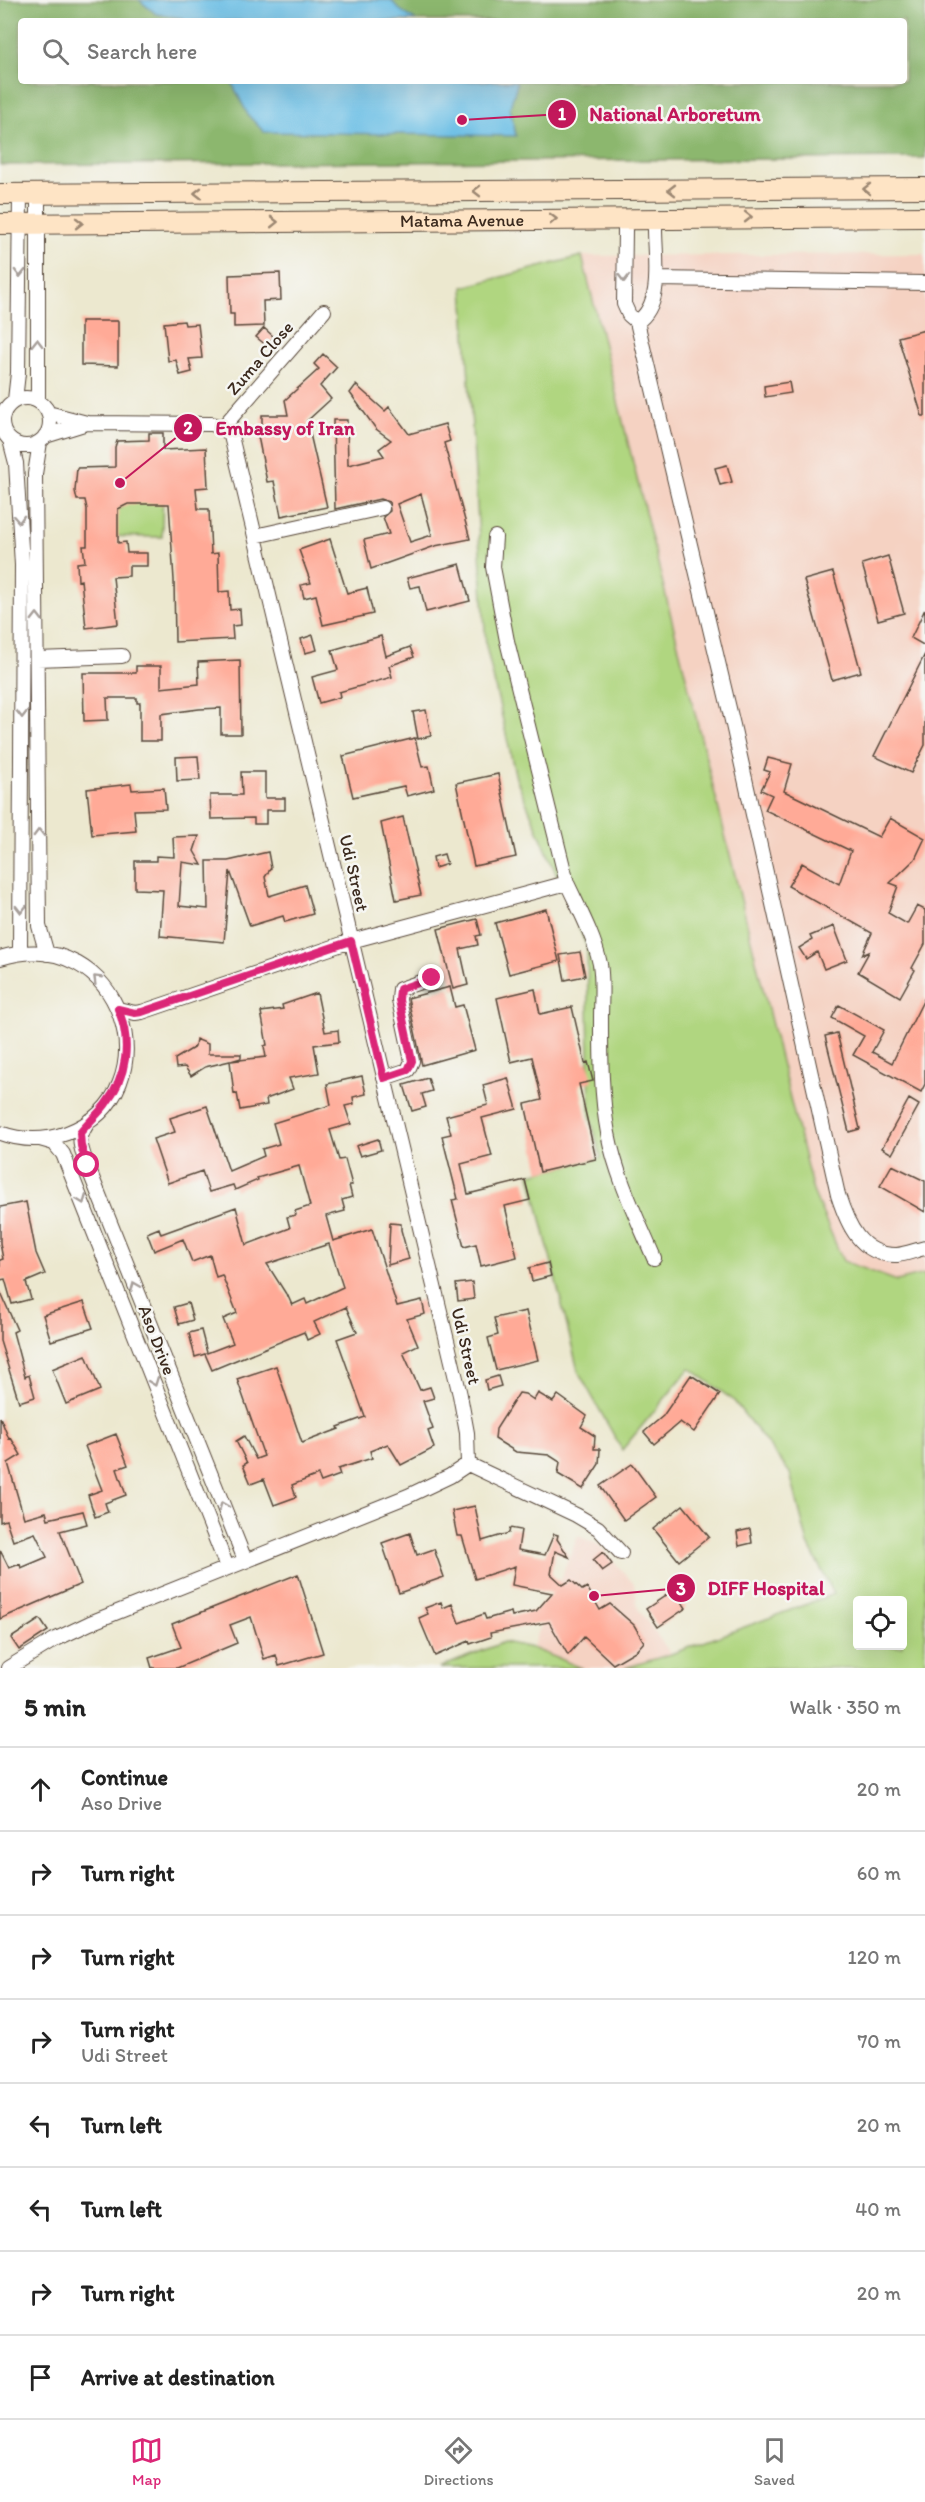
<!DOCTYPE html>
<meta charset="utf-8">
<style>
body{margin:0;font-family:Itim,sans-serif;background:#f2f2f2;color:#222}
.controls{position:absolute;right:18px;bottom:18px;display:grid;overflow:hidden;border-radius:6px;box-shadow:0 6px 24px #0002}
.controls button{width:54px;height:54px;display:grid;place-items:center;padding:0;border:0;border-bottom:2px solid #e0e0e0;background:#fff;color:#222;font:30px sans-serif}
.stop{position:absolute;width:18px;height:18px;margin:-14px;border:4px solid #db2777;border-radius:50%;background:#fff}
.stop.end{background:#db2777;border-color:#fff;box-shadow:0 2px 6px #0008}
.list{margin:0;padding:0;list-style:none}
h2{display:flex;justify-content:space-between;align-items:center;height:78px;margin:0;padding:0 24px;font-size:26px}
h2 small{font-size:20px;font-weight:400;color:#767676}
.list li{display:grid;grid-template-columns:39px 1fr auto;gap:18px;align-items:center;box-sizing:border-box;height:84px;padding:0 24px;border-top:2px solid #e0e0e0}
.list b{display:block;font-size:22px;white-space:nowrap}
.list p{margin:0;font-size:20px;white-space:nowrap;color:#767676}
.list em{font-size:20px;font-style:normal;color:#767676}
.icon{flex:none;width:33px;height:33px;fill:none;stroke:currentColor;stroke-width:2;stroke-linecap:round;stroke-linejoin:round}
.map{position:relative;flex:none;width:925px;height:1668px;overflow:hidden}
.search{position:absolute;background:#fff;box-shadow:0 6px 24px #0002;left:18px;right:18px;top:18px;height:66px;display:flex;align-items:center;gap:15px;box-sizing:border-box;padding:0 21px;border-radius:6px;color:#767676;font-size:22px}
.sheet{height:750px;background:#fff}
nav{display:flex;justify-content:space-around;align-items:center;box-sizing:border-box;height:84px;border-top:2px solid #e0e0e0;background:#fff;font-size:16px;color:#767676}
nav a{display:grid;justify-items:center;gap:3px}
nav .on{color:#db2777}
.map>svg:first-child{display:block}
.built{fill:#f5d2c2}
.green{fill:#b0d680;stroke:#76804f;stroke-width:1.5;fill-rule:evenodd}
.forest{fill:#8cb76e;stroke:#647046;stroke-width:1.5;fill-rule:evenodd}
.water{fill:#68bde5;stroke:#527482;stroke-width:1.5}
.building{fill:#ffaa97;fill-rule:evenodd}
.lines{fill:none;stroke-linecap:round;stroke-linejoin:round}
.street-casing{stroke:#564639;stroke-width:16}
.secondary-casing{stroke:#564639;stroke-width:22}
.street{stroke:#fff;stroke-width:14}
.secondary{stroke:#fee4c5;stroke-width:20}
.oneway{stroke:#9c8772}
.oneway2{stroke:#a79f9a}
.route{stroke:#db2777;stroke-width:8}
.labels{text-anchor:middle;stroke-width:5;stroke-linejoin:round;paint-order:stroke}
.street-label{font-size:18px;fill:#3b2a1e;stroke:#f6f6f2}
.leader{fill:none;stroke:#c2185b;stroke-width:2}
.callout-dot{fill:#c2185b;stroke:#f6f6f2;stroke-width:2}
.mark-label{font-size:18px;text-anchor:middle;font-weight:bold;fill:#fff}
.callout-label{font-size:20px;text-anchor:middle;font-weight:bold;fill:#c2185b;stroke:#f6f6f2;stroke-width:5;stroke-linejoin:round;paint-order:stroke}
</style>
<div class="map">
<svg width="925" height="1668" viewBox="0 0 925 1668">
<rect width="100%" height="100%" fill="#f6f6f2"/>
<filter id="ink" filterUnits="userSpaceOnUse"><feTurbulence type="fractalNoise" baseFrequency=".0167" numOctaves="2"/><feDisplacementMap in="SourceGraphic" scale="12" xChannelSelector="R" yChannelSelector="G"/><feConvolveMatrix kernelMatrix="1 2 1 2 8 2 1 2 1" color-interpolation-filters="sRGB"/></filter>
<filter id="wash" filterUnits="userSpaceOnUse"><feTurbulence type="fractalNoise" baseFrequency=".008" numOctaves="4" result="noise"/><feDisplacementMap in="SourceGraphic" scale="24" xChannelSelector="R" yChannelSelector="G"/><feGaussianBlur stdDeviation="1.35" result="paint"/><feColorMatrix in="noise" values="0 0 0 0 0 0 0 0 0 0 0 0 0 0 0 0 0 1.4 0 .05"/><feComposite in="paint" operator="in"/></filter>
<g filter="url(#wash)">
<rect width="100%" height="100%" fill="#ece8cf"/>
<!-- built -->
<path class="built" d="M925,254V1274L897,1281L843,1261L813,1191L582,256Z
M578,1536L599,1545L634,1584L638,1609L671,1654L625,1668H582L532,1648Z"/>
<!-- green -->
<path class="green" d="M582,256L813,1191L843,1261L897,1281L925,1274V1668H625L671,1654L834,1594L808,1544L790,1473L734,1401L690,1368L622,1450L578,1371L530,1174L601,1158L590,1115L587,947L516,778L486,646L463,287ZM858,1600H902V1646H858Z
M117,466L163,480L162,537L89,536L113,509L121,508L106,476V467Z
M504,1642L532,1648L582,1668H439Z"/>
<!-- forest -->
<path class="forest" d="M0,0H925V158L0,165ZM21,21H904V81H21Z"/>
<!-- water -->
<path class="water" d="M139,0H391L399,9L416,21H186L182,18L156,14Z
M231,81H515L517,84L510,107L516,136L264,132L248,115Z"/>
<g id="blocks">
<!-- building -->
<path class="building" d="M280,273L281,300L263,301L264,326L234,327V314H230L229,275Z
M81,321H118V366L81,365Z
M184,321L185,325L198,324L202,358L189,359L192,372L180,375L176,360L168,361L164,323Z
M264,328L274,337L267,346L256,337Z
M925,330V416H922L898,337Z
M323,354L337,367L320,386L331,399L307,421L327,507L281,516L274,481L267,482L258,436L262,435V415H288L285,400L319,369L314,364Z
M789,382L791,393L765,397L764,386Z
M356,385L385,411L389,407L409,434L445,424L450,441L444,443L470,539L435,546L371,569L364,540L389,534L383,517L390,511L389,502L380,499L335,509L333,420H347L348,465L384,456L379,449L391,440L376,429L350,393ZM421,494L432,535L410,542L397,504Z
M149,433H163V450L206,448L208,487L196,488L198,509H209L211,554L218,553L219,592L229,591L230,610L240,609L241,625L232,626L233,639L175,642L174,580L169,504H128L118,509V543L126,542L127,553H147V566H129V576L113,577L118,624L86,628L81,580L78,581L77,563L85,562L83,546H87V509L85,500H77L75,491L77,468L115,467V447L117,441L149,440Z
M727,465L732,482L720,485L715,468Z
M330,539L347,593L367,588L373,614L323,625L316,595L304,598L301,585L311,583L299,550Z
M888,556L904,613L878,620L862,564Z
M460,564L470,601L426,612L420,586L410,588L407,578Z
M833,572L861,672L832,680L804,580Z
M925,609V646L911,638Z
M313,635L317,650L305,653L301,639Z
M381,636L386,656L410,647L414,657L389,666L392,677L339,692L340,697L319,703L312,677L338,670L332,650Z
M925,654V745L911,773L874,756Z
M240,660L241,734H221V708L199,709L161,714V741H140V703H137V698H107L108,720L84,721L83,673H136V666H161V688L199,684L198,662Z
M426,710L431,736L418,739L413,712Z
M415,738L422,767L429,766L434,789L407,796L404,786L353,797L343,756Z
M198,756L200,780L177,781L176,757Z
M768,758L792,764L784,791L879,837L890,818L925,838L915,859L890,883L898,886L888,913L907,924L917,906L925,910V944L912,968L915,970L900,997L858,972L869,952L862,955L872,933L788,886L802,863L839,884L851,851L765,810L772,795L761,790L770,772L764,770Z
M241,772H265V798H285V810H266V824H254V818L211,819L210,795H242Z
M498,774L516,857L474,866L456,783Z
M131,784L132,790L164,788L166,809L134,810L136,831L92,835L87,789Z
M403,817L421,895L396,900L381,823Z
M199,836L194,851L202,865L182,862L179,906L208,909L207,861H228L268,852L271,868L265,877L269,896L305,885L313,914L285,922L283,916L250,926L230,871L224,942L160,936L163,890L135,889V861H156V856L174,857L173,837Z
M444,854L447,864L435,868L433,857Z
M546,909L559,961L509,974L495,923Z
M477,919L481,935L476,936L478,945L460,949L468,985L453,989L438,929Z
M834,926L847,960L824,969L817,952L806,959L799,948L812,940L810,936Z
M580,952L585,976L565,980L560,955Z
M450,987L455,1007L463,1005L475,1050L422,1065L408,998Z
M535,989L540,1014L572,1007L585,1063L588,1062L593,1081L579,1084L596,1159L540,1172L525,1104L542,1100L532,1057L511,1062L497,998Z
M317,993L325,1032L338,1030L339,1042L314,1045L319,1073L289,1078L293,1089L266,1099L267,1105L240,1110L237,1093L234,1094L230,1061L205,1067L191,1076L185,1067L176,1068L175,1059L195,1047L196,1039L208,1044V1054H241V1058L231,1061L266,1057L264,1046L267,1045L261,1012L283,1009L282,1005Z
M925,997V1084L921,1092L853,1055L864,1036L832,1018L839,1005L884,1030L872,1052L892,1063Z
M837,1033L860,1129L849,1132L825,1036Z
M362,1076L366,1094L353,1097L354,1104L345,1106L351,1124L330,1130L339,1160L345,1159L352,1185H349L352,1197L342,1200L345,1211L326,1216L333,1241L372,1229L397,1306L422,1300L425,1314L407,1319L418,1345L403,1352L420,1390L430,1387L434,1398L423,1401L433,1429L428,1431L434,1448L401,1465L388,1444L370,1451L372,1458L338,1469L340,1475L321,1482L318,1475L292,1485L296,1497L274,1505L264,1479L251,1484L243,1465L247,1463L236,1441L244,1436L256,1459L264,1456L237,1379L276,1366L302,1443L339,1429L338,1427L365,1417L337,1339L357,1332L346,1307L314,1322L320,1334L307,1340L304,1332L212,1370L205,1354L195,1357L189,1333L201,1330L207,1353L233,1343L223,1319L237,1313L222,1275L216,1277L210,1255L192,1262L183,1239L154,1251L147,1233L159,1228L161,1234L236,1207L246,1245L290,1228L287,1217L296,1215L295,1211L310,1206L299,1166L257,1178L258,1180L235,1190L233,1185L209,1192L202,1171L168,1183L153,1139L175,1132L170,1118L207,1106L229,1171L264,1156L262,1149L279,1144L273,1123L331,1105L327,1084ZM329,1244L343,1287L307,1304L305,1299L292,1305L287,1294H286L267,1264Z
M428,1078L432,1091L422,1094L426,1107L412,1111L404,1085Z
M508,1078L517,1109L482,1118L492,1156L461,1164L468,1194L525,1180L530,1200L505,1206L517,1257L481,1266L476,1244L464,1247L452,1200L458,1199L442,1136L451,1134L446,1116L488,1105L483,1085Z
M909,1099L919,1105L892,1154L882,1148Z
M378,1139L381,1150L360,1156L356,1146Z
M892,1165L925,1181V1212L880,1186Z
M26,1202L36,1253L45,1274L26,1282L31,1299L12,1304L5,1279L0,1280V1260L3,1259L0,1243V1207Z
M390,1223L401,1224V1230L409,1259L388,1265Z
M548,1263L551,1276L532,1281L529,1268Z
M472,1282L474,1299L458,1301L456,1284Z
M0,1291L17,1330L13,1332L25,1377L29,1375L35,1397L19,1402L0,1341Z
M84,1302L93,1328L51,1341L43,1315Z
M188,1303L193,1320L179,1324L174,1307Z
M526,1311L538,1360L496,1370L488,1338L498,1335L494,1318Z
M86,1355L100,1390L66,1404L52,1369Z
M691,1375L720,1394L694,1432L680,1422L654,1444L644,1432L663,1416Z
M498,1376L501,1386L487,1390L485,1380Z
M519,1393L525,1394L534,1400L538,1393L553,1402L558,1395L587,1416L581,1427L595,1436L594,1449H600L599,1464L583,1489L558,1474L560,1462L549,1455L516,1452L495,1439L496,1429Z
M0,1417L9,1439L11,1438L21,1455L8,1463L24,1518L46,1512L48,1519L83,1511L87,1524L60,1531L81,1584L0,1619V1550L9,1568L20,1564L21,1568L47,1557L35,1533L13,1541L6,1520L0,1522Z
M116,1434L128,1465L117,1469L126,1495L105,1503L108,1512L95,1517L88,1495L102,1490L85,1446Z
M632,1464L656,1497L624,1520L600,1486Z
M683,1505L709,1537L679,1561L653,1529Z
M475,1506L482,1541L509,1533L510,1528L521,1530L518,1550L545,1555L554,1534L558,1535L557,1539L569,1557L555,1551L551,1574L563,1585L571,1580L582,1590L587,1587L600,1610L610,1604L634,1625L644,1642L637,1650L613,1664L584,1637L568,1655L549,1622L490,1633L491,1637L470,1644L469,1641L435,1656L419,1618L428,1614L425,1608L441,1602L443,1608L452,1604L459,1623L484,1614L486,1619L511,1612L512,1616L536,1611L552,1593L512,1585L515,1566L475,1579L462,1536H457L452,1511Z
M750,1529L752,1543L739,1546L737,1532Z
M410,1533L417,1555L434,1549L444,1577L399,1593L382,1543Z
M603,1552L612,1564L602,1571L593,1560Z
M298,1574L323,1653L279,1666L276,1655L264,1659L251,1617L230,1625L237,1643L177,1668H152L149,1658L181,1647L172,1624Z
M674,1590L686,1608L658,1627L646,1609Z
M40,1619L48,1631L19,1650L11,1638Z"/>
</g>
</g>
<g filter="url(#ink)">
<use href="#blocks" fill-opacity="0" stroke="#564639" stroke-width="1.5"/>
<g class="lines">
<defs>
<path id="street" d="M38,194V401
M625,230L624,304L629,315L637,322L733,725L838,1195C847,1223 860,1256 897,1255C906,1254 916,1250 925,1248
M656,279L925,283
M637,322C664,304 655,258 655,229
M2 422a24 24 0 1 1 48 0a24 24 0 1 1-48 0Z
M15,400L18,373L20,194
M48,413L87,423L211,424L223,427L231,436L460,1395L467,1433L468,1464
M223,427L324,311
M45,436L87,423
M10,440L16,463L22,565L20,953
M40,442L35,474L39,926L47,954
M255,536L382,508
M37,659L122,656
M567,883C579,909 594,936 600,964C603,982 601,1000 601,1019C601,1056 601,1096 608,1133C616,1176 637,1218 654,1258
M0,958C122,920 176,1092 67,1133C45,1141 22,1141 0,1133
M118,1009L135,1013L142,1012L351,941L567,883L507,641L493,567L495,537
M384,1078L408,1070L412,1061L399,1000L400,989L432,978
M89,1121C76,1139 80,1145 87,1165L245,1560
M40,1139L54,1143L63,1154L227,1567
M8,1668L54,1640L90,1623L408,1496L450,1476L468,1464L576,1515L598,1528L621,1553"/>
<g id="secondary">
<path d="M0,194L925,188"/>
<path id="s1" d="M0,224L925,217"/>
</g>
</defs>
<!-- street casing -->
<use href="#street" class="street-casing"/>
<!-- secondary casing -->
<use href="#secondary" class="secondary-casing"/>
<!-- street -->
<use href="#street" class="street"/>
<!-- secondary -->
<use href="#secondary" class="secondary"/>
</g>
<!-- one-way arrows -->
<defs><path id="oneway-chevron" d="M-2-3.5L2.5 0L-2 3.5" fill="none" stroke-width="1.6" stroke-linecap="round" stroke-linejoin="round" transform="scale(1.5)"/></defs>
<g class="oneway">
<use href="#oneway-chevron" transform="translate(867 189) rotate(180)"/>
<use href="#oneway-chevron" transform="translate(672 190) rotate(180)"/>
<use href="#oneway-chevron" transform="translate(477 191) rotate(180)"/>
<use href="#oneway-chevron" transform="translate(198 193) rotate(180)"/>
<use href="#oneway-chevron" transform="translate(748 217)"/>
<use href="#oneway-chevron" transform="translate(553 219) rotate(-1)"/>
<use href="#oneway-chevron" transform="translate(274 222) rotate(-1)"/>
<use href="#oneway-chevron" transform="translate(79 223)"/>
</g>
<g class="oneway2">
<use href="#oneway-chevron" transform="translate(20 273) rotate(91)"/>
<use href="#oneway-chevron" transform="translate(624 278) rotate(91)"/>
<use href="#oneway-chevron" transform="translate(37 343) rotate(-89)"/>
<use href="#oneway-chevron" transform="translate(19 519) rotate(87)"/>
<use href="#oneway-chevron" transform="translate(37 617) rotate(-90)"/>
<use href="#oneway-chevron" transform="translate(22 714) rotate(90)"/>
<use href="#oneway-chevron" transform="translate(39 833) rotate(-91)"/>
<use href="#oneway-chevron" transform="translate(21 909) rotate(90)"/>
<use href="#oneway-chevron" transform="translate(97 979) rotate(-135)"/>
<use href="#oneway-chevron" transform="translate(82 1200) rotate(69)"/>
<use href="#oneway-chevron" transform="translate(135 1286) rotate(-112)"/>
<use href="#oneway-chevron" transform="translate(154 1382) rotate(69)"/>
<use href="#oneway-chevron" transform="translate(223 1506) rotate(-112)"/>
</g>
</g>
<g class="lines" filter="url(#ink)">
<!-- route -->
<path class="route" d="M87,1165L81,1146L80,1133C88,1123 97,1115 105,1105C127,1077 132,1042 118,1009L135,1013L142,1012L351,941L384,1078L408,1070L412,1061L399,1000L400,989L432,978"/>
</g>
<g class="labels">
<!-- street labels -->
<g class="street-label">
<text dy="6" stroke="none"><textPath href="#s1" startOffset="462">Matama Avenue</textPath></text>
<text transform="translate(260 358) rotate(-49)" y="6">Zuma Close</text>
<text transform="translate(354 873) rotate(77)" y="6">Udi Street</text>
<text transform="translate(157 1340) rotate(69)" y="6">Aso Drive</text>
<text transform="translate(466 1346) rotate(77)" y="6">Udi Street</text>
</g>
</g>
<!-- callouts -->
<path class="leader" d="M462 120L562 114M120 483L188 428M594 1596L681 1588"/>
<g class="callout-dot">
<circle cx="462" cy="120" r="6"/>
<circle cx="120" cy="483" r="6"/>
<circle cx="594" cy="1596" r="6"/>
<circle cx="562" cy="114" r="15"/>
<circle cx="188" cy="428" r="15"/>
<circle cx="681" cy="1588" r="15"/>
</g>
<g class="mark-label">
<text x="562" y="120">1</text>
<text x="188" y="434">2</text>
<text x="681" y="1595">3</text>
</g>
<g class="callout-label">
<text x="675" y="121">National Arboretum</text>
<text x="285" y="435">Embassy of Iran</text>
<text x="766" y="1595">DIFF Hospital</text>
</g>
</svg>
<div class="controls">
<button><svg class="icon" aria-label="locate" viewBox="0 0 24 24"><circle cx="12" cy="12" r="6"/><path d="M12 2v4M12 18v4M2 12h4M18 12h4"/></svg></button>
</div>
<div class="stop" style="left:87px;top:1165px"></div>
<div class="stop end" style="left:432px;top:978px"></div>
<div class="search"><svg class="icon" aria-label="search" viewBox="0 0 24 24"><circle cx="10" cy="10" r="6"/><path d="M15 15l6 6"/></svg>Search here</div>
</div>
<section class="sheet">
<h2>5 min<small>Walk · 350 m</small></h2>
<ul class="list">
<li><svg class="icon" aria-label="ahead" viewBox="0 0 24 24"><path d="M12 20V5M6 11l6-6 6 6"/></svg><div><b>Continue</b><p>Aso Drive</p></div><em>20 m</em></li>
<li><svg class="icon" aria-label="right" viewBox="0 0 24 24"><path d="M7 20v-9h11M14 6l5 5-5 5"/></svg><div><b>Turn right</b></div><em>60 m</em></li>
<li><svg class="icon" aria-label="right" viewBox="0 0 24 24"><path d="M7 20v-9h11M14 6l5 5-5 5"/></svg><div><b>Turn right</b></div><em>120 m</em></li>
<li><svg class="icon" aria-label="right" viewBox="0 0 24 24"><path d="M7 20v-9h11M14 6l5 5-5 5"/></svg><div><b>Turn right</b><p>Udi Street</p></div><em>70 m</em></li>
<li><svg class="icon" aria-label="left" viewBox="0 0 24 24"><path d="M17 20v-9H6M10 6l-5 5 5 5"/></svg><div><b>Turn left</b></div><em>20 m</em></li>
<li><svg class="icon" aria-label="left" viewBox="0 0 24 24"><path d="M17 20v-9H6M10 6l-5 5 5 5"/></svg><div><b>Turn left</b></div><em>40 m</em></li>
<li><svg class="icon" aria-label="right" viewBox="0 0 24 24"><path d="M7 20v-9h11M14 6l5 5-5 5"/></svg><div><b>Turn right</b></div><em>20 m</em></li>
<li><svg class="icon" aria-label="arrive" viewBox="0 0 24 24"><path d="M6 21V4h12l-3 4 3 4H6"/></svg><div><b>Arrive at destination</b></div></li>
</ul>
</section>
<nav>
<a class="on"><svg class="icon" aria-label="map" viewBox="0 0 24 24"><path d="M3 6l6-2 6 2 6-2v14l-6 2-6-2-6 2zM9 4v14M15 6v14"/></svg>Map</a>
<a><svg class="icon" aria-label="directions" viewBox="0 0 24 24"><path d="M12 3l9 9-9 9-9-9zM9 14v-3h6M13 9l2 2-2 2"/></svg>Directions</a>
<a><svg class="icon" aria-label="saved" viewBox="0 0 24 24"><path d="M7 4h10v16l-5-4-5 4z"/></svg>Saved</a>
</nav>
